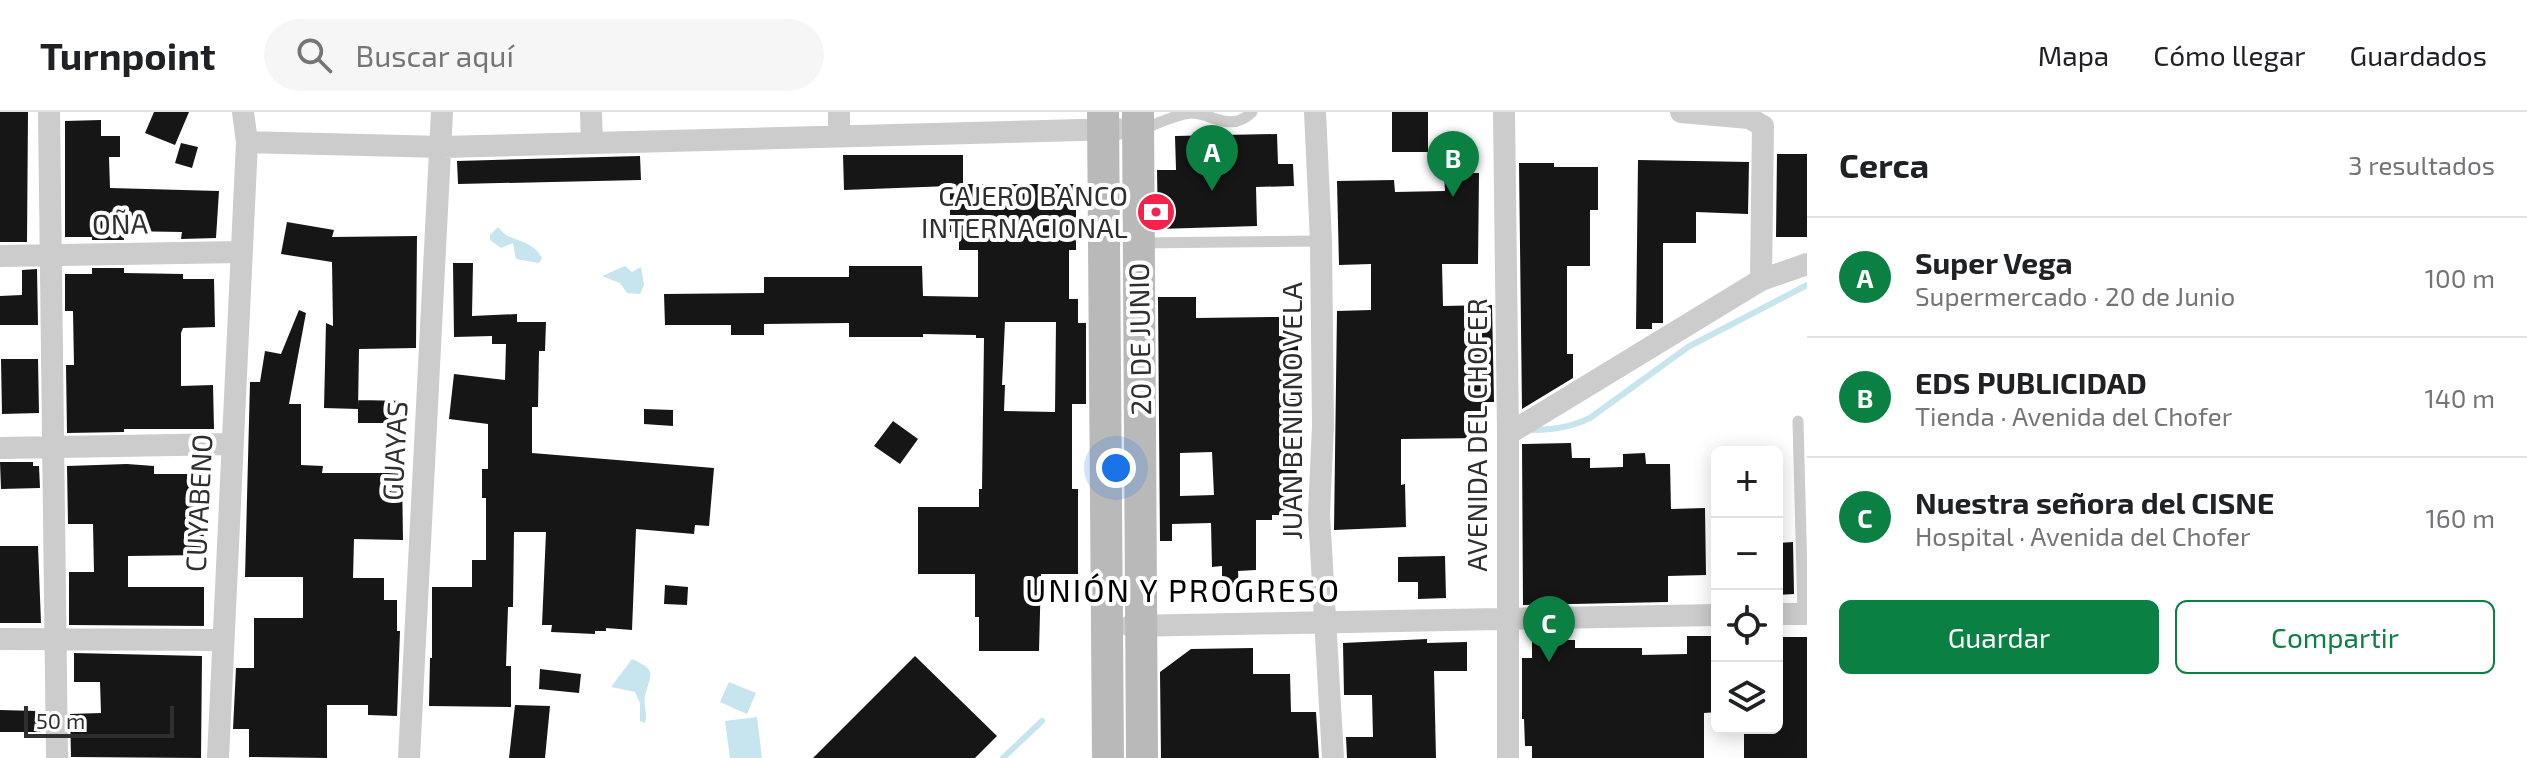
<!DOCTYPE html>
<html lang="es">
<meta charset="utf-8">
<style>
body{margin:0;font-family:"Exo 2",sans-serif;background:#f6f6f6;color:#202124}
.controls{position:absolute;right:24px;bottom:24px;display:grid;overflow:hidden;border-radius:12px;box-shadow:0 4px 20px #0003}
.controls button{width:72px;height:72px;display:grid;place-items:center;padding:0;border:0;border-bottom:2px solid #e0e0e0;background:#fff;color:#202124;font:40px sans-serif}
.scale{position:absolute;left:24px;bottom:20px;width:150px;box-sizing:border-box;padding-left:8px;border:4px solid #2f2f2f;border-top:0;font-size:22px;line-height:28px;white-space:nowrap;color:#2f2f2f;-webkit-text-stroke:6px #fff;paint-order:stroke}
.you{position:absolute;left:1116px;top:356px;width:28px;height:28px;margin:-20px;border:6px solid #fff;border-radius:50%;background:#1a73e8;box-shadow:0 0 0 12px #1a73e833}
.badge{display:grid;place-items:center;width:52px;height:52px;border-radius:50%;background:#0b8043;color:#fff;font-size:26px;font-weight:700}
.pin{position:absolute;translate:-50% -66px;filter:drop-shadow(0 2px 4px #0008)}
.pin::after{content:'';position:absolute;top:42px;width:28px;height:24px;background:inherit;clip-path:polygon(0 0,100% 0,50% 100%)}
.list{margin:0;padding:0;list-style:none}
h2{display:flex;justify-content:space-between;align-items:center;height:104px;margin:0;padding:0 32px;font-size:34px}
h2 small{font-size:26px;font-weight:400;color:#757577}
.list li{display:grid;grid-template-columns:52px 1fr auto;gap:24px;align-items:center;box-sizing:border-box;height:120px;padding:0 32px;border-top:2px solid #e0e0e0}
.list b{display:block;font-size:30px;white-space:nowrap}
.list p{margin:0;font-size:26px;white-space:nowrap;color:#757577}
.list em{font-size:26px;font-style:normal;color:#757577}
.actions{display:flex;gap:16px;padding:24px 32px}
.actions a{flex:1;padding:18px 0;border:2px solid #0b8043;border-radius:12px;text-align:center;font-size:28px;color:#0b8043}
.actions .main{background:#0b8043;color:#fff}
.icon{flex:none;width:44px;height:44px;fill:none;stroke:currentColor;stroke-width:2;stroke-linecap:round;stroke-linejoin:round}
.map{position:relative;flex:none;width:1807px;height:646px;overflow:hidden}
header{display:flex;align-items:center;gap:48px;box-sizing:border-box;height:112px;padding:0 40px;background:#fff;border-bottom:2px solid #e0e0e0}
header strong{font-size:38px}
nav{display:flex;gap:44px;margin-inline-start:auto;font-size:28px}
.search{width:560px;height:72px;background:#f6f6f6;display:flex;align-items:center;gap:20px;box-sizing:border-box;padding:0 28px;border-radius:44px;color:#757577;font-size:30px}
main{display:flex}
aside{flex:1;background:#fff}
.map>svg:first-child{display:block}
.water{fill:#c6e5ef}
.lines{fill:none;stroke-linecap:round;stroke-linejoin:round}
.stream{stroke:#c6e5ef;stroke-width:6}
.building{fill:#161616;fill-rule:evenodd}
.lane{stroke:#ccc;stroke-width:11}
.street{stroke:#ccc;stroke-width:22}
.secondary{stroke:#b9b9b9;stroke-width:32}
.labels{text-anchor:middle;stroke-width:8;stroke-linejoin:round;paint-order:stroke}
.poi-label{font-size:28px;fill:#2f2f2f;stroke:#fff;text-anchor:end}
.street-label{font-size:28px;fill:#2f2f2f;stroke:#fff}
.quarter-label{font-size:32px;letter-spacing:2px;fill:#000;stroke:#fff}
</style>
<header>
<strong>Turnpoint</strong>
<div class="search"><svg class="icon" aria-label="search" viewBox="0 0 24 24"><circle cx="10" cy="10" r="6"/><path d="M15 15l6 6"/></svg>Buscar aquí</div>
<nav><a>Mapa</a><a>Cómo llegar</a><a>Guardados</a></nav>
</header>
<main>
<div class="map">
<svg width="1807" height="646" viewBox="0 0 1807 646">
<rect width="100%" height="100%" fill="#fff"/>
<!-- water -->
<path class="water" d="M498,115C501,118 504,122 508,124C521,130 534,131 542,146L539,151L516,147L513,131L501,136L490,128V123Z
M625,154L632,160L641,155L644,173L640,182L627,181L620,171L602,164Z
M632,547C659,559 650,562 645,584C643,593 648,601 645,611L640,609V591L635,580L611,575Z
M729,570L756,581L747,602L720,590Z
M757,605L762,646H730L725,609Z"/>
<g class="lines">
<!-- stream -->
<path class="stream" d="M1527,318C1551,318 1569,316 1590,306L1688,235L1807,173
M1003,646L1042,609"/>
</g>
<!-- building -->
<path class="building" d="M0,0H28L27,130H0Z
M154,0H189L175,33L145,21Z
M1392,0H1428V40H1392Z
M101,8V24H120V45H109L110,76L219,79L216,126L181,127L182,120L123,119L124,128H92V125H65V9Z
M1277,22L1278,52H1293L1294,74L1256,75L1257,114L1158,117L1157,58H1176L1175,24Z
M181,31L198,35L192,56L175,51Z
M1777,42H1807V125H1776Z
M843,43H963V72H1076V138H1069V187H1078V211H1086V292H1072V377H1078V462H1041L1039,539H979V505H975V462H918V395H979V377H982L984,226H976V223L923,222V225H849V211L764,212V223H731V213H665L664,182L764,181V165H849V154H922L923,184L978,185V138H959V120H950V74L844,78ZM1005,210H1056L1055,300L1004,299L1005,273H1002Z
M640,44L641,68L458,72L457,49Z
M1638,48L1749,50L1748,102L1696,100V131H1663V211H1652V217H1636Z
M1519,51H1554V55H1598V98H1590V154H1567V242H1573V266L1522,297Z
M1444,61H1479L1478,152H1442L1443,194L1492,193L1494,290H1483L1484,326L1401,327V373L1405,372L1406,415L1334,418L1337,199L1371,198V152L1339,153L1337,69L1394,68L1395,80L1445,79Z
M287,110L334,118L332,125L417,124L416,236L359,237L358,297L324,296L326,211L333,214L332,150L281,142Z
M453,151H473L472,204L517,202V210H546L545,239H539L538,295H532V341L714,356L709,414L695,413L694,422L636,417L632,518L606,516V519H595V522L551,520L552,513H542L546,420H514L513,495H508L506,554H511V595L429,594L430,546H432V475H472V448H486V386H482V357H488V312L449,307L454,262L505,268L506,232H492V224L454,225Z
M92,156H124V161L183,162V167H214L215,215L183,216L181,221V274L213,273L214,317H124V320L67,321L66,253H74L73,199H65V162H92Z
M37,157L38,213H0V184L22,183V158Z
M1158,185H1196V206L1279,205V224H1298V293H1296L1297,403H1272V408H1256V458L1238,459L1239,476H1222V454L1212,455L1211,411L1172,412V429H1160ZM1212,340L1214,383L1180,384V341Z
M299,198L306,201L289,292H301V353L323,354L322,361H402L403,428L354,427L353,466H384V488H397V519H400L397,604L368,603V593H327V646L249,645V617H233L236,556H254V506H303V465H245L250,270H260L265,239L281,242Z
M1,247H38L39,301L2,302Z
M358,288L406,289V311H358Z
M644,297L673,298V314L644,312Z
M893,309L918,327L900,352L874,334Z
M1571,331L1572,346H1590V356L1623,355V342L1645,341L1646,352H1670L1671,397L1705,396L1706,463L1668,464V490L1523,493L1522,332Z
M0,350H33V354H39L40,376L1,377Z
M127,352L154,354V362H206L203,443L128,444V475H204V514L69,513V460H94L93,412H68L67,354Z
M1793,430L1794,482L1777,483V431Z
M0,434H38L41,511H0Z
M1445,444L1446,486L1418,487V470H1398V445Z
M665,473L688,475L687,493L664,492Z
M1687,524H1717V600L1704,601V646H1532V634H1525L1524,607H1522V546H1532V528H1575V536H1642V543L1687,542Z
M1777,525H1807V646H1744V616H1777Z
M1427,527V531L1467,530V559H1434L1436,646H1347L1346,625H1373L1372,583H1344L1343,531Z
M1253,536V562H1290L1291,600H1316L1319,646H1161L1160,560L1191,537Z
M74,541L202,544L201,646L71,645L70,602L101,601L100,570H74Z
M915,544L997,624L975,646H813Z
M540,557L581,562L579,581L539,577Z
M515,593L550,594L545,646H509Z
M0,598L37,599V602H42L43,620H0Z"/>
<g class="lines">
<!-- lane -->
<path class="lane" d="M1139,18C1155,13 1174,3 1190,1C1211,0 1230,22 1252,0
M1140,131L1321,129
M1798,309L1803,502"/>
<!-- street -->
<path class="street" d="M49,0L57,646
M591,0L592,31
M1315,0L1321,129L1323,314L1319,402L1333,646
M1504,0L1508,322V646
M1681,0L1749,6L1763,14L1761,168
M839,24V0
M247,30L442,35L1118,17
M0,144L241,140
M1508,322L1761,168L1807,152
M0,336L232,332
M1777,502H1807
M1130,514L1717,503
M0,527L222,528
M218,646L247,30L243,0
M409,646L442,0"/>
<!-- secondary -->
<path class="secondary" d="M1103,0L1108,646
M1138,0L1142,646"/>
</g>
<!-- icons -->
<defs>
<symbol id="bank-disc" viewBox="-11 -11 22 22"><circle r="9.5" fill="#f7214c" stroke="#fff"/><path d="M-6-4H6V4H-6ZM0-2.3a2.3 2.3 0 1 0 0 4.6a2.3 2.3 0 1 0 0-4.6Z" fill="#fff"/></symbol>
</defs>
<g fill-rule="evenodd">
<use href="#bank-disc" x="1134" y="78" width="44" height="44"/>
</g>
<g class="labels">
<!-- poi labels -->
<g class="poi-label">
<text x="1128" y="94">CAJERO BANCO<tspan x="1128" dy="32">INTERNACIONAL</tspan></text>
</g>
<!-- street labels -->
<g class="street-label">
<text transform="translate(120 112) rotate(-1)" y="10">OÑA</text>
<text transform="translate(1140 227) rotate(-91)" y="10">20 DE JUNIO</text>
<text transform="translate(1292 299) rotate(-90)" y="10">JUAN BENIGNO VELA</text>
<text transform="translate(1477 323) rotate(-90)" y="10">AVENIDA DEL CHOFER</text>
<text transform="translate(395 339) rotate(-87)" y="10">GUAYAS</text>
<text transform="translate(199 391) rotate(-87)" y="10">CUYABENO</text>
</g>
<!-- quarter labels -->
<g class="quarter-label">
<text x="1183" y="490">UNIÓN Y PROGRESO</text>
</g>
</g>
</svg>
<div class="controls">
<button>+</button>
<button>−</button>
<button><svg class="icon" aria-label="locate" viewBox="0 0 24 24"><circle cx="12" cy="12" r="6"/><path d="M12 2v4M12 18v4M2 12h4M18 12h4"/></svg></button>
<button><svg class="icon" aria-label="layers" viewBox="0 0 24 24"><path d="M12 4l9 5-9 5-9-5zM3 14l9 5 9-5"/></svg></button>
</div>
<div class="scale">50 m</div>
<div class="you"></div>
<div class="pin badge" style="left:1212px;top:79px">A</div>
<div class="pin badge" style="left:1453px;top:85px">B</div>
<div class="pin badge" style="left:1549px;top:550px">C</div>
</div>
<aside>
<h2>Cerca<small>3 resultados</small></h2>
<ul class="list">
<li><span class="badge">A</span><div><b>Super Vega</b><p>Supermercado · 20 de Junio</p></div><em>100 m</em></li>
<li><span class="badge">B</span><div><b>EDS PUBLICIDAD</b><p>Tienda · Avenida del Chofer</p></div><em>140 m</em></li>
<li><span class="badge">C</span><div><b>Nuestra señora del CISNE</b><p>Hospital · Avenida del Chofer</p></div><em>160 m</em></li>
</ul>
<div class="actions"><a class="main">Guardar</a><a>Compartir</a></div>
</aside>
</main>
